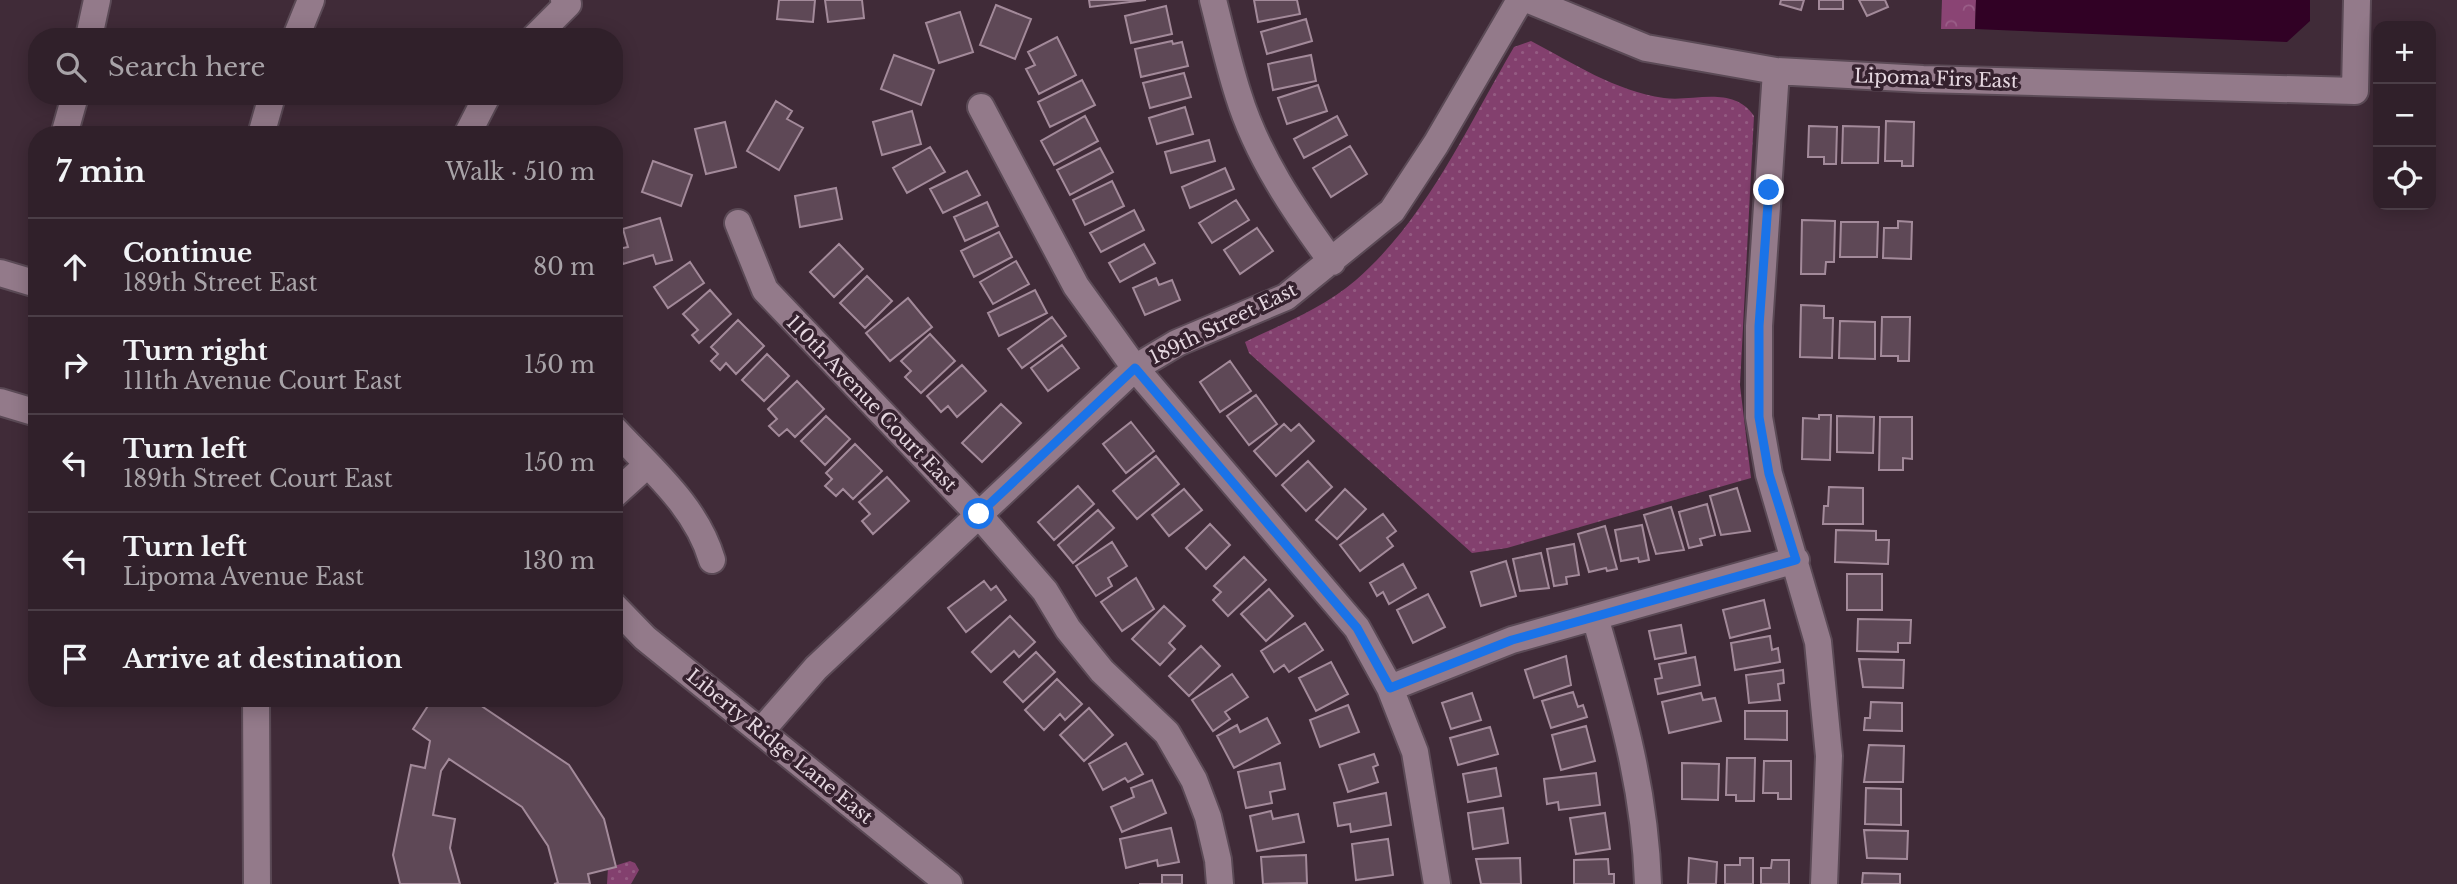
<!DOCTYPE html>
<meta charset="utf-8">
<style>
body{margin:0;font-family:"Libre Baskerville",serif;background:#382832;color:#f1f3f6}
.controls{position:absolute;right:21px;top:21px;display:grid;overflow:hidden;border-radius:14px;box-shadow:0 4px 18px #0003}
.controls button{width:63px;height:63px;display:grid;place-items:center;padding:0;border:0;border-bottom:2px solid #4b3e47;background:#30202a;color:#f1f3f6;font:35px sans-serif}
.stop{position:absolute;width:21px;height:21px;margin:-16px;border:5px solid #1a73e8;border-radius:50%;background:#fff}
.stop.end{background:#1a73e8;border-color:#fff;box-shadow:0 2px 7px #0008}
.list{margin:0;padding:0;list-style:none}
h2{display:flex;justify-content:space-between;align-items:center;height:91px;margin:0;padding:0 28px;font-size:30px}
h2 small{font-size:23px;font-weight:400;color:#a8a3a8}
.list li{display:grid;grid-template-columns:46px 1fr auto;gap:21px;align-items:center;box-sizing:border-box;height:98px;padding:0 28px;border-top:2px solid #4b3e47}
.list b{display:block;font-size:26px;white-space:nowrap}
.list p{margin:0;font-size:23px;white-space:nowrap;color:#a8a3a8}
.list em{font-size:23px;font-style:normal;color:#a8a3a8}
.icon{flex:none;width:38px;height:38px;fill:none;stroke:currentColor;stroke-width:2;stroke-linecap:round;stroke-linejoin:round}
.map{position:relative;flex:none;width:2457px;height:884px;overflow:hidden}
.search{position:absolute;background:#30202a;box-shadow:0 4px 18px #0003;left:28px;top:28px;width:595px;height:77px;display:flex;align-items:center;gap:18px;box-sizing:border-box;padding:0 24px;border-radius:28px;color:#a8a3a8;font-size:26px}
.panel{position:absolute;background:#30202a;box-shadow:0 4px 18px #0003;left:28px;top:126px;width:595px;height:581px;border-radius:28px}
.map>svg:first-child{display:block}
.green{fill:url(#green-dots)}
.forest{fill:url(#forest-crowns)}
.water{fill:#310125}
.building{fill:#5e4856;stroke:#a38a9a;stroke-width:2}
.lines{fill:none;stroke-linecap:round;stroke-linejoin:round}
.minor-casing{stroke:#5b4a56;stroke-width:30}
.minor{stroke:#937a8a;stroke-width:26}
.route{stroke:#1a73e8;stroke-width:9}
.labels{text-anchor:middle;stroke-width:7;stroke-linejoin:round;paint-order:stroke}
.street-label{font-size:19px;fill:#e5d7e0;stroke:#35212e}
</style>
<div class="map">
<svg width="2457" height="884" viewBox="0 0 2457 884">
<defs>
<pattern id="green-dots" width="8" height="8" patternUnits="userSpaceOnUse" patternTransform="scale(1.75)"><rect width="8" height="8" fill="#83406e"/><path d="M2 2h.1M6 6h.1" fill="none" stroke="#945b82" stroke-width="1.8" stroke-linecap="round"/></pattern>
<pattern id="forest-crowns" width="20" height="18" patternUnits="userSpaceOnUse" patternTransform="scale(1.75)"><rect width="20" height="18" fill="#8a4474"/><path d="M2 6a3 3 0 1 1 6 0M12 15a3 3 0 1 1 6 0" fill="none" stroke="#9a5e88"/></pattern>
</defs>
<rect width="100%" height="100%" fill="#402b38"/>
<!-- green -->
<path class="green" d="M1531,41C1573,63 1615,91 1664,98C1694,102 1733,85 1754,116L1740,385L1751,478L1507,548L1472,553L1249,353L1245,342C1282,324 1324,308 1356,280C1427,218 1467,127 1514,47Z
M630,861L635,863L639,870L631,884H607L608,868Z"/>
<!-- forest -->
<path class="forest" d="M1942,0H1976L1975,29H1941Z"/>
<!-- water -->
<path class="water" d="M1976,0H2310V21L2287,42L1975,29Z"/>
<!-- building -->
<path class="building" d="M779,0H815L813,22L777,19Z
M825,0H862L864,18L828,22Z
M1089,0H1146L1090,7Z
M1254,0H1297L1300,14L1258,22Z
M1781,0H1804L1801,10L1780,4Z
M1819,0H1843V9H1819Z
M1859,0H1885L1888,7L1867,16Z
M996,5L1031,19L1015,59L980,45Z
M1166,6L1172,34L1131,43L1125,16Z
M960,12L973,52L939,63L926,23Z
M1306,19L1312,41L1267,54L1261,32Z
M1057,37L1076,75L1039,94L1026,69L1035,65L1028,52Z
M1172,41L1173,44L1182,42L1188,66L1141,77L1135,49Z
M894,55L934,70L921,105L881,89Z
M1311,55L1316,81L1273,90L1268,64Z
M1184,73L1191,97L1150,108L1143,83Z
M1082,80L1095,105L1050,127L1038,102Z
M1318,85L1327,111L1287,124L1278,98Z
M776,101L792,111L787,119L803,128L779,170L747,151Z
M1185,107L1193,134L1157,144L1149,118Z
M912,111L921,144L882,155L873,122Z
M1085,116L1098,141L1054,165L1041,141Z
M1337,116L1347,135L1304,158L1294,139Z
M1886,121L1914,122L1913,166H1902V161H1885Z
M725,122L736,167L706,174L695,129Z
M1809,126L1837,127L1836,164H1824V157H1808Z
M1843,126L1879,127L1878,163H1842Z
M1209,140L1215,161L1171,173L1165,152Z
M1350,146L1367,174L1331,197L1313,168Z
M930,147L945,172L907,193L893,168Z
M1100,148L1113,172L1070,195L1057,170Z
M653,161L692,175L681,206L642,192Z
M1225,168L1234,189L1190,208L1182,187Z
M967,171L980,195L943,213L930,189Z
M1112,181L1124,206L1085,225L1073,200Z
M836,188L842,219L800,227L795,196Z
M1236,200L1249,220L1212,243L1199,223Z
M987,202L998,226L965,241L954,217Z
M1134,210L1144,230L1101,252L1090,233Z
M660,218L672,260L656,264L653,255L623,264L618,249L628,247L623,229Z
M1802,220L1835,221L1834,262H1826L1825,274H1801Z
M1898,221L1912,222L1911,259L1883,258L1884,228H1898Z
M1841,222H1878L1877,257H1840Z
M1257,228L1273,251L1240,274L1224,250Z
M999,232L1012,257L974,277L961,251Z
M839,244L863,269L834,297L810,272Z
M1144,244L1155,263L1120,282L1109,263Z
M1016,261L1029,284L993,304L980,282Z
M690,262L704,283L668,308L654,287Z
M867,276L892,301L865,328L840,303Z
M1156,278L1159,285L1172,280L1180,300L1145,315L1133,288Z
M710,290L731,314L699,343L692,335L698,330L683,314Z
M1035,290L1047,313L999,336L988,313Z
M908,298L932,327L890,361L866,333Z
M1801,305L1824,306V318H1833L1832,358L1800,357Z
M1052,317L1066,336L1022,368L1008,349Z
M1882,317H1910L1909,361H1898V356H1881Z
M738,320L764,346L736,374L726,363L720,370L711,361L718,354L711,347Z
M1840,321L1875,322V359L1839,358Z
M930,334L955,361L921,393L905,377L911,371L901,361Z
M1062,345L1079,368L1048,391L1031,368Z
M767,354L789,376L764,401L742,380Z
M1230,361L1251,391L1220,412L1200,382Z
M962,365L986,391L957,417L948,406L941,412L927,396Z
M797,381L824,409L795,437L787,429L779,436L769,426L777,419L768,409Z
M1256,395L1277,424L1249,445L1227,416Z
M1001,404L1021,423L982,462L962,443Z
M1819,415H1831L1830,460L1802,459L1803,418L1819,419Z
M826,416L850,439L825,465L801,441Z
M1837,416L1874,417L1873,453L1837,452Z
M1880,417H1912V459L1903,458V470H1879Z
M1131,422L1154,451L1126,473L1103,444Z
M1284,424L1291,431L1299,424L1314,441L1276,476L1254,451Z
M855,444L882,471L853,499L843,489L836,496L825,486L832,479L826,473Z
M1156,456L1179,484L1137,519L1113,491Z
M1308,461L1332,487L1306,511L1282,485Z
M887,477L909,501L873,534L862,521L870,514L859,502Z
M1078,486L1094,504L1054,540L1038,522Z
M1829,487L1863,488V524H1823L1824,506H1828Z
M1737,488L1750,531L1721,535L1710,496Z
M1184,489L1202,510L1169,536L1152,515Z
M1345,489L1366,509L1337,539L1316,520Z
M1707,504L1715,535L1700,539L1702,545L1689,548L1679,512Z
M1671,507L1684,550L1656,554L1644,515Z
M1098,510L1114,528L1073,563L1058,545Z
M1383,514L1396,531L1387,538L1393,546L1360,571L1340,545Z
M1210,524L1230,545L1206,569L1186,548Z
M1642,525L1649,560L1639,562L1638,558L1621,561L1615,530Z
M1605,526L1617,569L1607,571L1606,568L1589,572L1578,534Z
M1836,530L1876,531V540H1889L1888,564L1835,562Z
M1112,542L1127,566L1108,578L1112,586L1096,596L1076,566Z
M1574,544L1579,575L1566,577L1567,584L1554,586L1547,549Z
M1541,553L1549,588L1520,591L1513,559Z
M1244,557L1266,580L1228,616L1213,600L1221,592L1214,586Z
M1506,561L1516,596L1481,606L1471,572Z
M1403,564L1416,588L1389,604L1383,592L1377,596L1370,583Z
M1847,574H1882V610H1847Z
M1136,578L1154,609L1122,631L1101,602Z
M984,581L991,590L996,586L1006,600L966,632L948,608Z
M1269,589L1293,616L1266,641L1241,614Z
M1428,594L1445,627L1413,643L1397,610Z
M1764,600L1770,628L1730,638L1723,610Z
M1164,606L1185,626L1169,643L1175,649L1160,665L1132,639Z
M1010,616L1035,642L1019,657L1014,651L991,672L972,652Z
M1858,619L1911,620L1910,643H1898V652L1857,651Z
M1305,623L1323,650L1289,672L1284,665L1274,672L1261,651Z
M1681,625L1686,653L1655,659L1649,631Z
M1770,636L1772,650L1778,648L1780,662L1735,670L1731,643Z
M1201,646L1220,666L1189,696L1169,676Z
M1036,652L1055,672L1023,702L1004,682Z
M1566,656L1571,685L1534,698L1525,670Z
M1695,657L1700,685L1658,694L1655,679L1662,678L1659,664Z
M1859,659L1904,660L1903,688L1863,687Z
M1331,662L1348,694L1316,711L1299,678Z
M1783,670L1784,683L1778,684L1780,700L1749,703L1746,675Z
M1232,674L1248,697L1225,712L1230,719L1213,731L1192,700Z
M1057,679L1082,704L1065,720L1060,714L1044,730L1025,710Z
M1573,692L1578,707L1583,705L1587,717L1551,728L1542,701Z
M1472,693L1481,720L1451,729L1442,703Z
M1701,693L1703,700L1715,698L1721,721L1669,733L1662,702Z
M433,698H484L480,705L569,765L604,819L616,867L588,874L590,884H554L558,883L548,846L522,807L449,759L441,771L433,815L455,819L450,848L460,884H400L393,855L411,765L425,768L430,741L413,729Z
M1871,702L1902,703V731L1864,730L1865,718H1870Z
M1348,705L1359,732L1320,747L1310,720Z
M1089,708L1113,735L1084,761L1060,735Z
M1745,711H1787V740L1745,739Z
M1267,718L1280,743L1234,768L1217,736L1237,725L1240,732Z
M1586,726L1595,761L1561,770L1552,735Z
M1490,727L1498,754L1458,765L1450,738Z
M1126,743L1143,774L1128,782L1125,778L1103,790L1089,764Z
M1869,745L1904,746L1903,782H1864Z
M1374,754L1378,765L1373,767L1378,782L1348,792L1339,765Z
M1727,758H1755L1754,801H1736V795H1726Z
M1764,761H1791V799H1778V793H1763Z
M1280,763L1285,789L1270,792L1272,803L1246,808L1238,772Z
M1682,763L1719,764L1718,800L1682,799Z
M1496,768L1501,796L1468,802L1463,774Z
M1596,773L1600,805L1559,810L1558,802L1547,804L1544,779Z
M1152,780L1166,813L1122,832L1111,807L1134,797L1131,788Z
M1866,788L1901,789V825L1865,824Z
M1386,793L1391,825L1351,832L1350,824L1338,826L1334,803Z
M1503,808L1508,843L1473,849L1468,813Z
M1271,811L1273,819L1298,814L1304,842L1257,851L1250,816Z
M1605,813L1610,849L1576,854L1570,818Z
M1171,828L1179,862L1158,866L1157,860L1126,868L1120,839Z
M1864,830L1908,831L1907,859L1867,858Z
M1388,839L1393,875L1356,880L1352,844Z
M1306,855L1307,883L1263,884L1261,857Z
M1520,858L1521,884H1481L1476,859Z
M1689,858L1717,862L1716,884H1688Z
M1740,858H1753V884H1725V865H1740Z
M1608,859L1609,874H1614V884H1574V860Z
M1772,860H1789V884H1761V868H1771Z
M1863,873L1900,874V884H1862Z
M1162,875H1182V884H1139H1162Z"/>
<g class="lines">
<defs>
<path id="minor" d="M1213,0C1221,31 1228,63 1238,94C1257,156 1294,210 1332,262
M1529,0L1646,48L1776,71L1923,79L2355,91L2357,0
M89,37L97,0
M296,37L311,0
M535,37L568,4L564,0
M1776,71L1759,326V417L1769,474L1818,642L1829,756L1824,884
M981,107L1076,286L1135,368L1357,628L1390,688L1415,752L1437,884
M64,135L75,96
M261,135L272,96
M467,135L487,96
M738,223L765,290L979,515L1045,591L1068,629L1102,671L1167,733L1194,780L1208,817L1218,860L1220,884
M0,273L37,284
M0,402L37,413
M614,429C652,470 696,506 712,560
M614,495L647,465
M614,606L645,638L949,884
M1595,617C1621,708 1645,788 1648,884
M1390,688L1512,640L1796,560
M256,698L257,884
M762,730L816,668L1135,368L1177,343L1286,297L1392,211L1436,144L1520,0"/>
</defs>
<!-- minor casing -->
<use href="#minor" class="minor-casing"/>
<!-- minor -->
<use href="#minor" class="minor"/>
</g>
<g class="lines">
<!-- route -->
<path class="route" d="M979,514L1135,368L1357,628L1390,688L1512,640L1796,560L1769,474L1759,417V326L1769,190"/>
</g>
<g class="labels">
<!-- street labels -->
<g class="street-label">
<text transform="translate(1936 78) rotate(2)" y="7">Lipoma Firs East</text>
<text transform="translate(1223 323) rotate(-26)" y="7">189th Street East</text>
<text transform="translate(872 403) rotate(46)" y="7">110th Avenue Court East</text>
<text transform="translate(780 746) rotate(39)" y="7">Liberty Ridge Lane East</text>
</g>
</g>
</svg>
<div class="controls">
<button>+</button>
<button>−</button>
<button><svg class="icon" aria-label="locate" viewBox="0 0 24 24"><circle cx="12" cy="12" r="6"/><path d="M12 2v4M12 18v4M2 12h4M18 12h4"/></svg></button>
</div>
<div class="stop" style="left:979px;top:514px"></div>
<div class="stop end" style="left:1769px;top:190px"></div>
<div class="search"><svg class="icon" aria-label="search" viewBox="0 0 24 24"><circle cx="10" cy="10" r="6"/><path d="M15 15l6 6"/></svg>Search here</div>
<section class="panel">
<h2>7 min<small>Walk · 510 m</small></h2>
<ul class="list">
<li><svg class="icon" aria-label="ahead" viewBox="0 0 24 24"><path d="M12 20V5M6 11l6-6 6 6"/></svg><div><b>Continue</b><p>189th Street East</p></div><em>80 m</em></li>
<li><svg class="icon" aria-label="right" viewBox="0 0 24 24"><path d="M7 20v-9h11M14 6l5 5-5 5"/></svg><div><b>Turn right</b><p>111th Avenue Court East</p></div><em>150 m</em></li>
<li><svg class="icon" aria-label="left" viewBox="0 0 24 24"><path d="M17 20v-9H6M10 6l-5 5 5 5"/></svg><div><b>Turn left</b><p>189th Street Court East</p></div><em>150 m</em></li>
<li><svg class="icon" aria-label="left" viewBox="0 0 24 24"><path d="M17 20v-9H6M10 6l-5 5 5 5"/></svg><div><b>Turn left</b><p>Lipoma Avenue East</p></div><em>130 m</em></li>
<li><svg class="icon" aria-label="arrive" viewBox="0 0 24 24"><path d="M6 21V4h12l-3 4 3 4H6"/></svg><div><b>Arrive at destination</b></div></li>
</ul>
</section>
</div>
